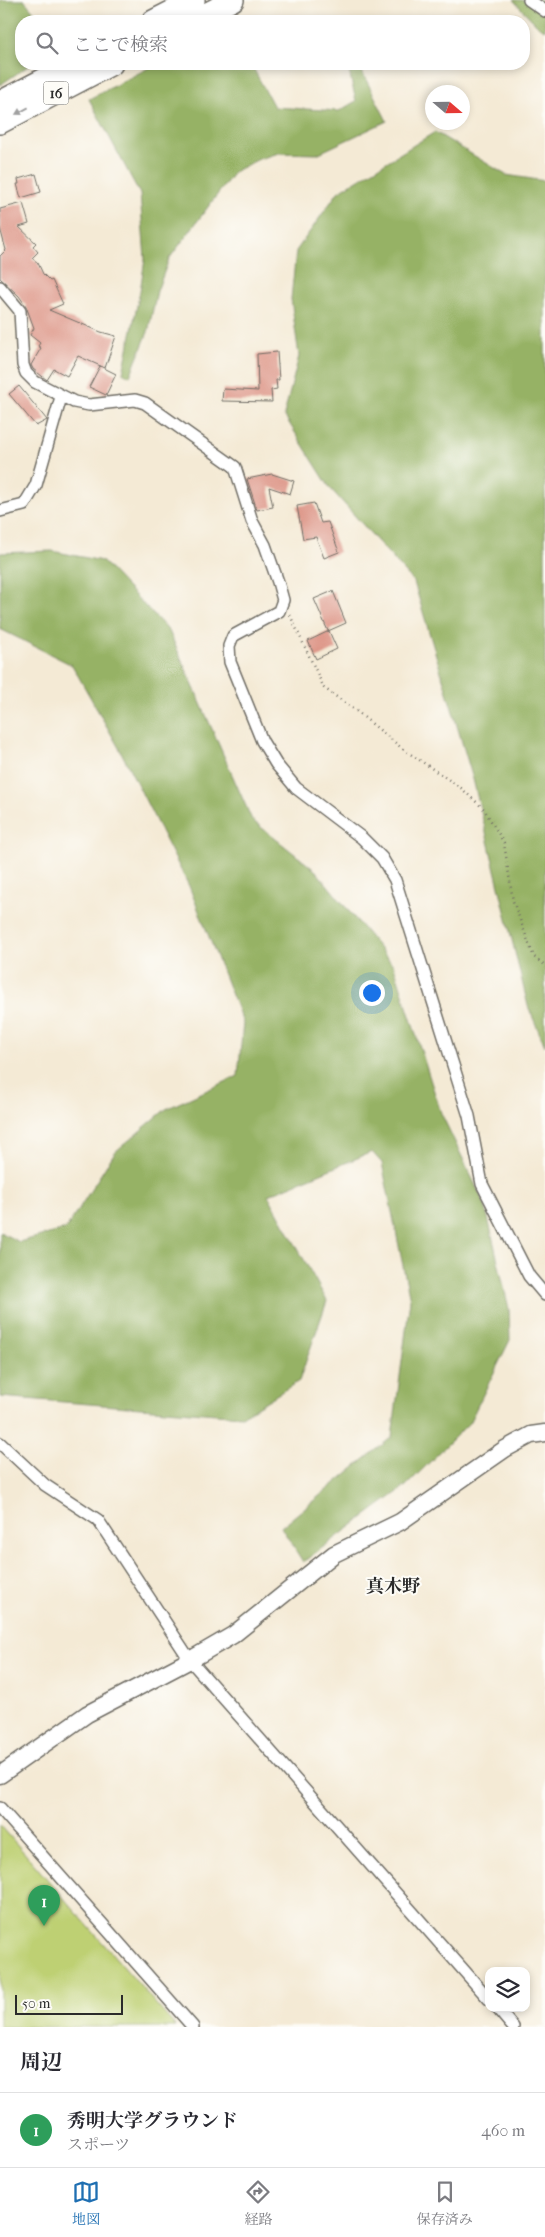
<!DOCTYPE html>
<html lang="ja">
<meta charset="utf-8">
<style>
body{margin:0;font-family:"IM FELL French Canon","Noto Serif JP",serif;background:#f7f7f7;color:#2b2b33}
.controls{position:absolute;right:15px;bottom:15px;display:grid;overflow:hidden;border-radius:10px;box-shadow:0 2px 8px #0003}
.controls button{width:45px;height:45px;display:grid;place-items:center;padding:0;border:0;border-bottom:1px solid #e1e1e2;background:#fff;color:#2b2b33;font:25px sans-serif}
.compass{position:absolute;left:425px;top:85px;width:45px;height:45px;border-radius:50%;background:#fff;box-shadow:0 2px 8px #0003;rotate:110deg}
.scale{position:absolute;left:15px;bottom:12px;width:108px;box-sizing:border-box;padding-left:5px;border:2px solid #2b2b2b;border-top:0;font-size:14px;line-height:18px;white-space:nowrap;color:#2b2b2b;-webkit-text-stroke:4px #fdfcf7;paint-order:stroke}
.you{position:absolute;left:371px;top:992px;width:18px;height:18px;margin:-12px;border:4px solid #fff;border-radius:50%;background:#1a73e8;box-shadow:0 0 0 8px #1a73e833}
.badge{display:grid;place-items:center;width:32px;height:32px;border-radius:50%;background:#1f6fb2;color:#fff;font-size:16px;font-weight:700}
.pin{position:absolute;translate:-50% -41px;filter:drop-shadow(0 1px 2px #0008)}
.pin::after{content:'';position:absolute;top:26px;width:18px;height:15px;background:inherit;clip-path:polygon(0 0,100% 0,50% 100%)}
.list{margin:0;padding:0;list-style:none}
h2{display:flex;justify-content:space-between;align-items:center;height:65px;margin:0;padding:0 20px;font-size:21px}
h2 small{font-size:16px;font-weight:400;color:#7c7c81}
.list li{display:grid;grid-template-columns:32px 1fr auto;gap:15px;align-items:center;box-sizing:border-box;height:75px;padding:0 20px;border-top:1px solid #e1e1e2}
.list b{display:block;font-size:19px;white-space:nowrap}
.list p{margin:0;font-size:16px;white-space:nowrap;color:#7c7c81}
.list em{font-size:16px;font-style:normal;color:#7c7c81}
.icon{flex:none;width:28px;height:28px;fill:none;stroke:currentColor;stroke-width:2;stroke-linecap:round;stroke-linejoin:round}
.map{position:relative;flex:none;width:545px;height:2027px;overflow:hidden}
.search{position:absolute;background:#fff;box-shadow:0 2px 8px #0003;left:15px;right:15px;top:15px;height:55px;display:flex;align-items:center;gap:12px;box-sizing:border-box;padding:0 18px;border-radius:20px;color:#7c7c81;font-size:19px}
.sheet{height:140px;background:#fff}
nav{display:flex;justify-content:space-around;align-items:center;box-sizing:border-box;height:70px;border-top:1px solid #e1e1e2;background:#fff;font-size:14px;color:#7c7c81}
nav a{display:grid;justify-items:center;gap:2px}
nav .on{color:#1f6fb2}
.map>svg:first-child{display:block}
.green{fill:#bed073;stroke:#747e4f}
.forest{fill:#96b265;stroke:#606e48}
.building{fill:#dd9486}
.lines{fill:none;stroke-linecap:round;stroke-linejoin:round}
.street-casing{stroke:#716e66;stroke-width:14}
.secondary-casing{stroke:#716e66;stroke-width:19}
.highway-casing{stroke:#716e66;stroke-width:24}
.path{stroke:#716e66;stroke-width:2.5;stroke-dasharray:1 4;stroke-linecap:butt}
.street{stroke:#fff;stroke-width:11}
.secondary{stroke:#fff;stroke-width:16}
.highway{stroke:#fff;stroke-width:21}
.oneway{fill:#a0a0a0}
.labels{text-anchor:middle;stroke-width:4;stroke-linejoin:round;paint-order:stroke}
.shield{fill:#fdfcf7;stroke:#6a6a68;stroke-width:1}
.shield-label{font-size:14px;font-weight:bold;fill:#2b2b2b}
.quarter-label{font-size:18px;font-weight:bold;fill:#2b2b2b;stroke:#fdfcf7}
</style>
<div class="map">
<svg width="545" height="2027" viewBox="0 0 545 2027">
<rect width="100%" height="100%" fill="#fdfcf7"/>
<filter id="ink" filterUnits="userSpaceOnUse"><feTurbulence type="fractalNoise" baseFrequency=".02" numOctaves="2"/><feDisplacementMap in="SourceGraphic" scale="10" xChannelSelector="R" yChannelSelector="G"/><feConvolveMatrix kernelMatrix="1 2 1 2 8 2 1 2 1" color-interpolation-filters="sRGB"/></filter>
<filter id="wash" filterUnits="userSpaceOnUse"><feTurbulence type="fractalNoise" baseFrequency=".0096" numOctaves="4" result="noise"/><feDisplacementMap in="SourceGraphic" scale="20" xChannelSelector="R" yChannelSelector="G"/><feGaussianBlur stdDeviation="1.12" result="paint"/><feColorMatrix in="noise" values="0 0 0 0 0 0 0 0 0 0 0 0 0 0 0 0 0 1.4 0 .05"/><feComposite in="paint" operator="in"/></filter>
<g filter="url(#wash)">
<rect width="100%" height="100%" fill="#f4ead5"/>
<!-- green -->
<path class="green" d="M0,1825L176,2027H0Z"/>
<!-- forest -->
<path class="forest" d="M0,0H24L42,21H21V64H31L0,85Z
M513,0H545V30L539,27Z
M156,64H251L274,107L339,111L356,101L349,71L354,69L352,64H358L387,121L317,154L279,153L259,159L235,171L169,259L157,291L148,332L130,376L123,373L140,291L145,259L140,194L89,99Z
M435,132L506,175L545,181V1046L528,1006L473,779L414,582L330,488L284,415L299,356L291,299L296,251L338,192Z
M52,551L102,561L169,631L252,820L316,871L394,966L441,1113L485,1205L509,1309L510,1340L469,1423L406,1486L303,1562L281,1527L392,1437L410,1300L382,1163L372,1152L268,1195L327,1301L299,1381L242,1416L0,1397V1232L19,1242L66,1229L115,1152L166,1109L238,1076L243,1023L189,886L119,748L72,665L0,629V553Z"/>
<g id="blocks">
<!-- building -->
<path class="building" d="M36,174L41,192L21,198L17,184H19L18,179Z
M23,203L29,224L19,227L36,243L33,246L38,252L32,258L38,263L43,274L50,281L52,280L63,304L49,310L101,332L116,336L105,368L78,356L67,376L54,369L47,380L33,369L31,365L41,348L38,346L40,343L30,335L34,328L26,306L19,296L0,278V256L6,250L0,228V209Z
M277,352L279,380H276L277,389L271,390L272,402L222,401L223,389L258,391L257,354Z
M100,366L116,374L106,395L89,387Z
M19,386L47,420L36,426L9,394Z
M272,474L294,481L290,494L269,487L273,507L257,510L247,479Z
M314,503L321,523L328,522L339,552L324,558L316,537L303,539L297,506Z
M333,591L346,623L328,631L314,599Z
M329,631L337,649L316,659L308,641Z"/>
</g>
</g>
<g filter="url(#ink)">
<use href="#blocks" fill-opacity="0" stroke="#716e66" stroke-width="1"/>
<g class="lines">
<defs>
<path id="street" d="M529,0L545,11
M0,287L20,311L23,365L26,373L35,382L74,402L89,405L135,400L145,403L235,467L252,521L265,545L278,582L283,600L279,611L233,636L229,646L230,662L262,741L276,764L296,788L362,838L382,858L395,880L469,1116L482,1184L529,1276L545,1295
M0,511L24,505L36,485L61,397
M0,1443L45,1485L98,1520L190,1660L489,1999
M0,1808L193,2027
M497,2008L513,2027"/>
<path id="secondary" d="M0,1775L87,1714L190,1660L233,1635L334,1554L400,1522L505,1449L531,1435L545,1433"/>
<path id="highway" d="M153,21L194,0
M192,21L233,0
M0,102L73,64
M0,123L112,64"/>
</defs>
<!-- street casing -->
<use href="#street" class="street-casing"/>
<!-- secondary casing -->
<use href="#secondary" class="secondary-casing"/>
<!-- highway casing -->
<use href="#highway" class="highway-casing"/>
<!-- path -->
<path class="path" d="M290,615L324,688L355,710L403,749L461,788L484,809L504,843L513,901L534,957L545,965"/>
<!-- street -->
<use href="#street" class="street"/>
<!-- secondary -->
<use href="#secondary" class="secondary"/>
<!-- highway -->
<use href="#highway" class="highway"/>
</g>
<!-- one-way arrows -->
<defs><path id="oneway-solid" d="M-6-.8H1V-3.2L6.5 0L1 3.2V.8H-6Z" transform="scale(1.25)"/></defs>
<use class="oneway" href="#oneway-solid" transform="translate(22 111) rotate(152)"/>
</g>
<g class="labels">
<!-- shield labels -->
<rect class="shield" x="43.5" y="81.5" width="25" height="23" rx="4"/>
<g class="shield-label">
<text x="56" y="98">16</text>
</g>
<!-- quarter labels -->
<g class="quarter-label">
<text x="393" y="1592">真木野</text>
</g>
</g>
</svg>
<div class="controls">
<button><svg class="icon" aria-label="layers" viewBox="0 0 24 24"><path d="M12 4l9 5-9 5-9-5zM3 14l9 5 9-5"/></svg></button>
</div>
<svg class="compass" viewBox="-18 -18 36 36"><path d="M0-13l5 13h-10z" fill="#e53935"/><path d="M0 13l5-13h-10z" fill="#7c7c81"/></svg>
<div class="scale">50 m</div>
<div class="you"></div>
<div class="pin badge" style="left:44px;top:1926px;background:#2e9e5b">1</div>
<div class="search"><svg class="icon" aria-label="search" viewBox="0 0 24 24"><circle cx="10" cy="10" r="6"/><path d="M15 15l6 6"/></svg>ここで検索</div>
</div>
<section class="sheet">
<h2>周辺<small></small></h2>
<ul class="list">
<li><span class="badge" style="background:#2e9e5b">1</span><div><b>秀明大学グラウンド</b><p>スポーツ</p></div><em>460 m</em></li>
</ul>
</section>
<nav>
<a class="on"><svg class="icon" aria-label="map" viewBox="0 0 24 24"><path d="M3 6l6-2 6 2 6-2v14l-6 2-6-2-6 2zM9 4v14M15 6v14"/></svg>地図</a>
<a><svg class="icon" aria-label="directions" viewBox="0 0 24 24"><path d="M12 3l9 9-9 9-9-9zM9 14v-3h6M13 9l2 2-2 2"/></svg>経路</a>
<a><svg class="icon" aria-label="saved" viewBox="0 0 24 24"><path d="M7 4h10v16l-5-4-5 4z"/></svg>保存済み</a>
</nav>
